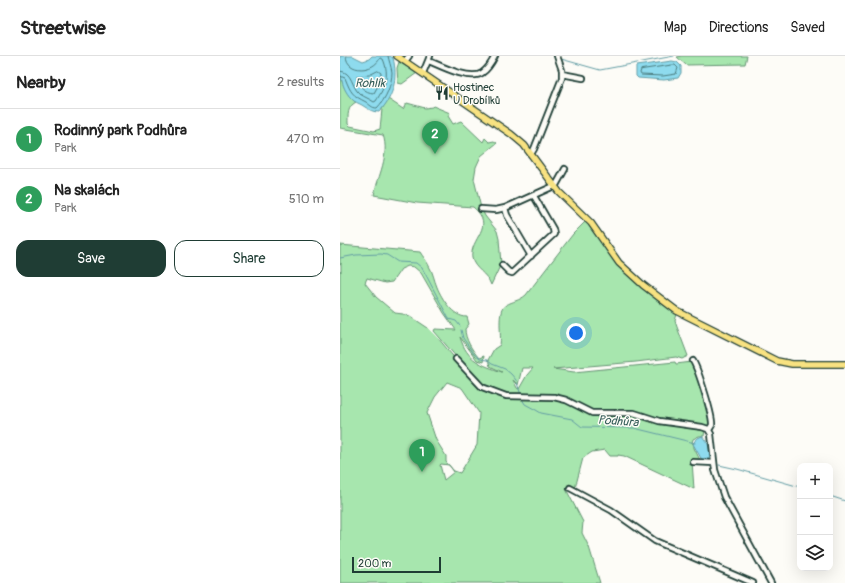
<!DOCTYPE html>
<meta charset="utf-8">
<style>
body{margin:0;font-family:Pangolin,sans-serif;background:#f2f2f2;color:#222}
.controls{position:absolute;right:12px;bottom:12px;display:grid;overflow:hidden;border-radius:8px;box-shadow:0 4px 16px #0002}
.controls button{width:36px;height:36px;display:grid;place-items:center;padding:0;border:0;border-bottom:1px solid #e0e0e0;background:#fff;color:#222;font:20px sans-serif}
.scale{position:absolute;left:12px;bottom:10px;width:89px;box-sizing:border-box;padding-left:4px;border:2px solid #1f3d34;border-top:0;font-size:11px;line-height:14px;white-space:nowrap;color:#1f3d34;-webkit-text-stroke:3px #fdfcf7;paint-order:stroke}
.you{position:absolute;left:236px;top:277px;width:14px;height:14px;margin:-10px;border:3px solid #fff;border-radius:50%;background:#1a73e8;box-shadow:0 0 0 6px #1a73e833}
.badge{display:grid;place-items:center;width:26px;height:26px;border-radius:50%;background:#1f3d34;color:#fff;font-size:13px;font-weight:700}
.pin{position:absolute;translate:-50% -33px;filter:drop-shadow(0 1px 2px #0008)}
.pin::after{content:'';position:absolute;top:21px;width:14px;height:12px;background:inherit;clip-path:polygon(0 0,100% 0,50% 100%)}
.list{margin:0;padding:0;list-style:none}
h2{display:flex;justify-content:space-between;align-items:center;height:52px;margin:0;padding:0 16px;font-size:17px}
h2 small{font-size:13px;font-weight:400;color:#767676}
.list li{display:grid;grid-template-columns:26px 1fr auto;gap:12px;align-items:center;box-sizing:border-box;height:60px;padding:0 16px;border-top:1px solid #e0e0e0}
.list b{display:block;font-size:15px;white-space:nowrap}
.list p{margin:0;font-size:13px;white-space:nowrap;color:#767676}
.list em{font-size:13px;font-style:normal;color:#767676}
.actions{display:flex;gap:8px;padding:12px 16px}
.actions a{flex:1;padding:9px 0;border:1px solid #1f3d34;border-radius:12px;text-align:center;font-size:14px;color:#1f3d34}
.actions .main{background:#1f3d34;color:#fff}
.icon{flex:none;width:22px;height:22px;fill:none;stroke:currentColor;stroke-width:2;stroke-linecap:round;stroke-linejoin:round}
.map{position:relative;flex:none;width:505px;height:527px;overflow:hidden}
header{display:flex;align-items:center;gap:24px;box-sizing:border-box;height:56px;padding:0 20px;background:#fff;border-bottom:1px solid #e0e0e0}
header strong{font-size:19px}
nav{display:flex;gap:22px;margin-inline-start:auto;font-size:14px}
main{display:flex}
aside{flex:1;background:#fff}
.map>svg:first-child{display:block}
.green{fill:#a7e6ae;stroke:#639271;fill-rule:evenodd}
.water{fill:#8edbee;stroke:#629ca4}
.lines{fill:none;stroke-linecap:round;stroke-linejoin:round}
.shore{stroke:#4b7c7e;stroke-width:1}
.stream{stroke:#629ca4;stroke-width:1}
.minor-casing{stroke:#1f3d34;stroke-width:8}
.major-casing{stroke:#1f3d34;stroke-width:8}
.minor{stroke:#fdfcf7;stroke-width:4.5}
.major{stroke:#f8e281;stroke-width:5.5}
.labels{text-anchor:middle;stroke-width:3;stroke-linejoin:round;paint-order:stroke}
.poi-label{font-size:11px;fill:#1f3d34;stroke:#fdfcf7;text-anchor:start}
.water-label{font-size:12px;font-style:italic;fill:#355d59;stroke:#fdfcf7}
</style>
<header>
<strong>Streetwise</strong>
<nav><a>Map</a><a>Directions</a><a>Saved</a></nav>
</header>
<main>
<aside>
<h2>Nearby<small>2 results</small></h2>
<ul class="list">
<li><span class="badge" style="background:#2e9e5b">1</span><div><b>Rodinný park Podhůra</b><p>Park</p></div><em>470 m</em></li>
<li><span class="badge" style="background:#2e9e5b">2</span><div><b>Na skalách</b><p>Park</p></div><em>510 m</em></li>
</ul>
<div class="actions"><a class="main">Save</a><a>Share</a></div>
</aside>
<div class="map">
<svg width="505" height="527" viewBox="0 0 505 527">
<rect width="100%" height="100%" fill="#fdfcf7"/>
<filter id="ink" filterUnits="userSpaceOnUse"><feTurbulence type="fractalNoise" baseFrequency=".025" numOctaves="2"/><feDisplacementMap in="SourceGraphic" scale="8" xChannelSelector="R" yChannelSelector="G"/><feConvolveMatrix kernelMatrix="1 2 1 2 8 2 1 2 1" color-interpolation-filters="sRGB"/></filter>
<g filter="url(#ink)">
<!-- green -->
<path class="green" d="M342,0H407L405,8L346,9L337,1Z
M59,6L77,17L62,28L58,27L57,12Z
M0,18C3,29 6,39 16,46C7,51 8,59 8,68L10,70L34,75L40,73L42,53L48,43L63,53L67,47L85,52L92,51L93,50L110,57L108,60L113,68L121,65L143,86L145,82L149,86L154,85L157,87L141,100L136,111L134,123L141,152L145,160L157,175L159,183L161,208L151,229C147,217 134,213 132,202C129,182 157,171 133,151L77,147L34,139C38,120 50,99 43,79L0,72Z
M246,165H248L271,198L337,258L335,265L337,271L348,300L342,303L336,301L296,306L213,313L234,316L335,306L336,308L352,306L366,346L371,367L367,375L365,374L364,380H359L353,383L352,387L354,388V392L360,404L352,405L354,433L284,400L278,399V400H270L265,394L252,396L243,402L234,436L226,433L243,466L242,477L249,491L260,527H0V215L1,216V207L0,209V189L80,196C83,201 87,205 89,210C93,216 94,224 97,231C102,243 113,261 127,261L129,268L125,273C125,283 132,294 139,302L144,300L143,306L137,304L120,281C127,305 142,309 162,316L150,310L148,304L154,293L160,289C162,279 156,254 166,249C173,245 179,245 186,239L233,178ZM68,210L74,211L81,217L104,257L116,274L95,273L94,275L125,311L145,331L172,340L168,341L139,333L125,317L126,316L98,282L88,272L70,260L63,258L55,257L36,241L25,227L27,222L45,227L52,226L61,213ZM182,312H193L187,319L179,333L177,332L173,324L178,329ZM107,326L122,332L139,357L137,389L120,417L114,415L106,406V400L96,384L87,357L95,341ZM101,408L109,409L114,416L104,424L100,409Z"/>
<!-- water -->
<path class="water" d="M0,0H13L23,5L29,3L32,0H50L53,2C58,21 54,41 39,56C33,56 30,54 25,51C21,48 17,47 14,45C0,33 0,16 0,0Z
M332,5L337,6L341,10V17L338,22L324,24L298,22L296,20V10Z
M362,380L368,388L371,404L369,405L362,404L353,388L356,383Z"/>
<g class="lines">
<!-- shore -->
<path class="shore" d="M332,9H335L338,12L336,18L323,20L301,19L300,17L301,14Z
M0,15C13,16 11,31 20,38C24,41 30,43 34,46L36,45C45,31 50,19 43,3L40,2C34,16 7,18 6,0
M38,15L41,17L40,26L34,37C25,37 17,29 17,20L29,19Z
M0,20L5,22C11,37 12,39 26,46C30,49 32,52 37,52C46,43 52,28 52,16C51,10 49,5 48,0"/>
<!-- stream -->
<path class="stream" d="M221,3L260,14L334,0
M0,202L16,199L41,198L47,199L58,206L76,207L82,212L87,221L109,263L116,265L120,270
M121,274L123,282L134,298L140,303L147,304L152,308L165,313L171,318L176,324L181,339
M182,343L185,348L196,354L201,357L232,363L242,371L294,372L355,387
M81,394L83,396
M86,403L87,405
M379,409L397,413L460,431
M490,440L505,445"/>
<defs>
<path id="minor" d="M65,5L69,0
M89,5C101,10 130,25 142,17C148,13 152,6 155,0
M83,17L90,0
M222,18L243,22
M191,98L194,93L222,22V14L217,0
M215,131L225,113
M165,152L167,159L191,200
M141,153L156,154L165,152L214,130
M162,209L169,216L172,217L214,178L213,173L194,140
M116,303L142,331L166,340L214,341L226,344L252,357H294L319,365L362,371L368,373L371,378L375,414L384,441L431,527
M353,305C358,313 373,360 372,369C371,371 370,372 369,374
M353,406L374,407
M230,432L271,454L315,485L413,527"/>
<path id="major" d="M57,0L171,78L184,89L219,136L251,167L279,207L303,229L337,255L437,305L452,308H505"/>
</defs>
<!-- minor casing -->
<use href="#minor" class="minor-casing"/>
<!-- major casing -->
<use href="#major" class="major-casing"/>
<!-- minor -->
<use href="#minor" class="minor"/>
<!-- major -->
<use href="#major" class="major"/>
</g>
</g>
<!-- icons -->
<defs>
<symbol id="restaurant-bare" viewBox="-9 -9 18 18"><path d="M-5-6h1v4h1v-4h1v4h1v-4h1v5L-1.5 .5V6h-2V.5L-5-1ZM5-6V6H3V1.5H1.5Q1.5-4 5-6Z" fill="#1f3d34" stroke="#fdfcf7" stroke-width="2.5" paint-order="stroke"/></symbol>
</defs>
<g fill-rule="evenodd">
<use href="#restaurant-bare" x="92" y="27" width="20" height="20"/>
</g>
<g class="labels">
<!-- poi labels -->
<g class="poi-label">
<text x="113" y="35">Hostinec<tspan x="113" dy="13">U Drobílků</tspan></text>
</g>
<!-- water labels -->
<g class="water-label">
<text x="30" y="31">Rohlík</text>
<text transform="translate(278 365) rotate(4)" y="4">Podhůra</text>
</g>
</g>
</svg>
<div class="controls">
<button>+</button>
<button>−</button>
<button><svg class="icon" aria-label="layers" viewBox="0 0 24 24"><path d="M12 4l9 5-9 5-9-5zM3 14l9 5 9-5"/></svg></button>
</div>
<div class="scale">200 m</div>
<div class="you"></div>
<div class="pin badge" style="left:82px;top:416px;background:#2e9e5b">1</div>
<div class="pin badge" style="left:95px;top:98px;background:#2e9e5b">2</div>
</div>
</main>
